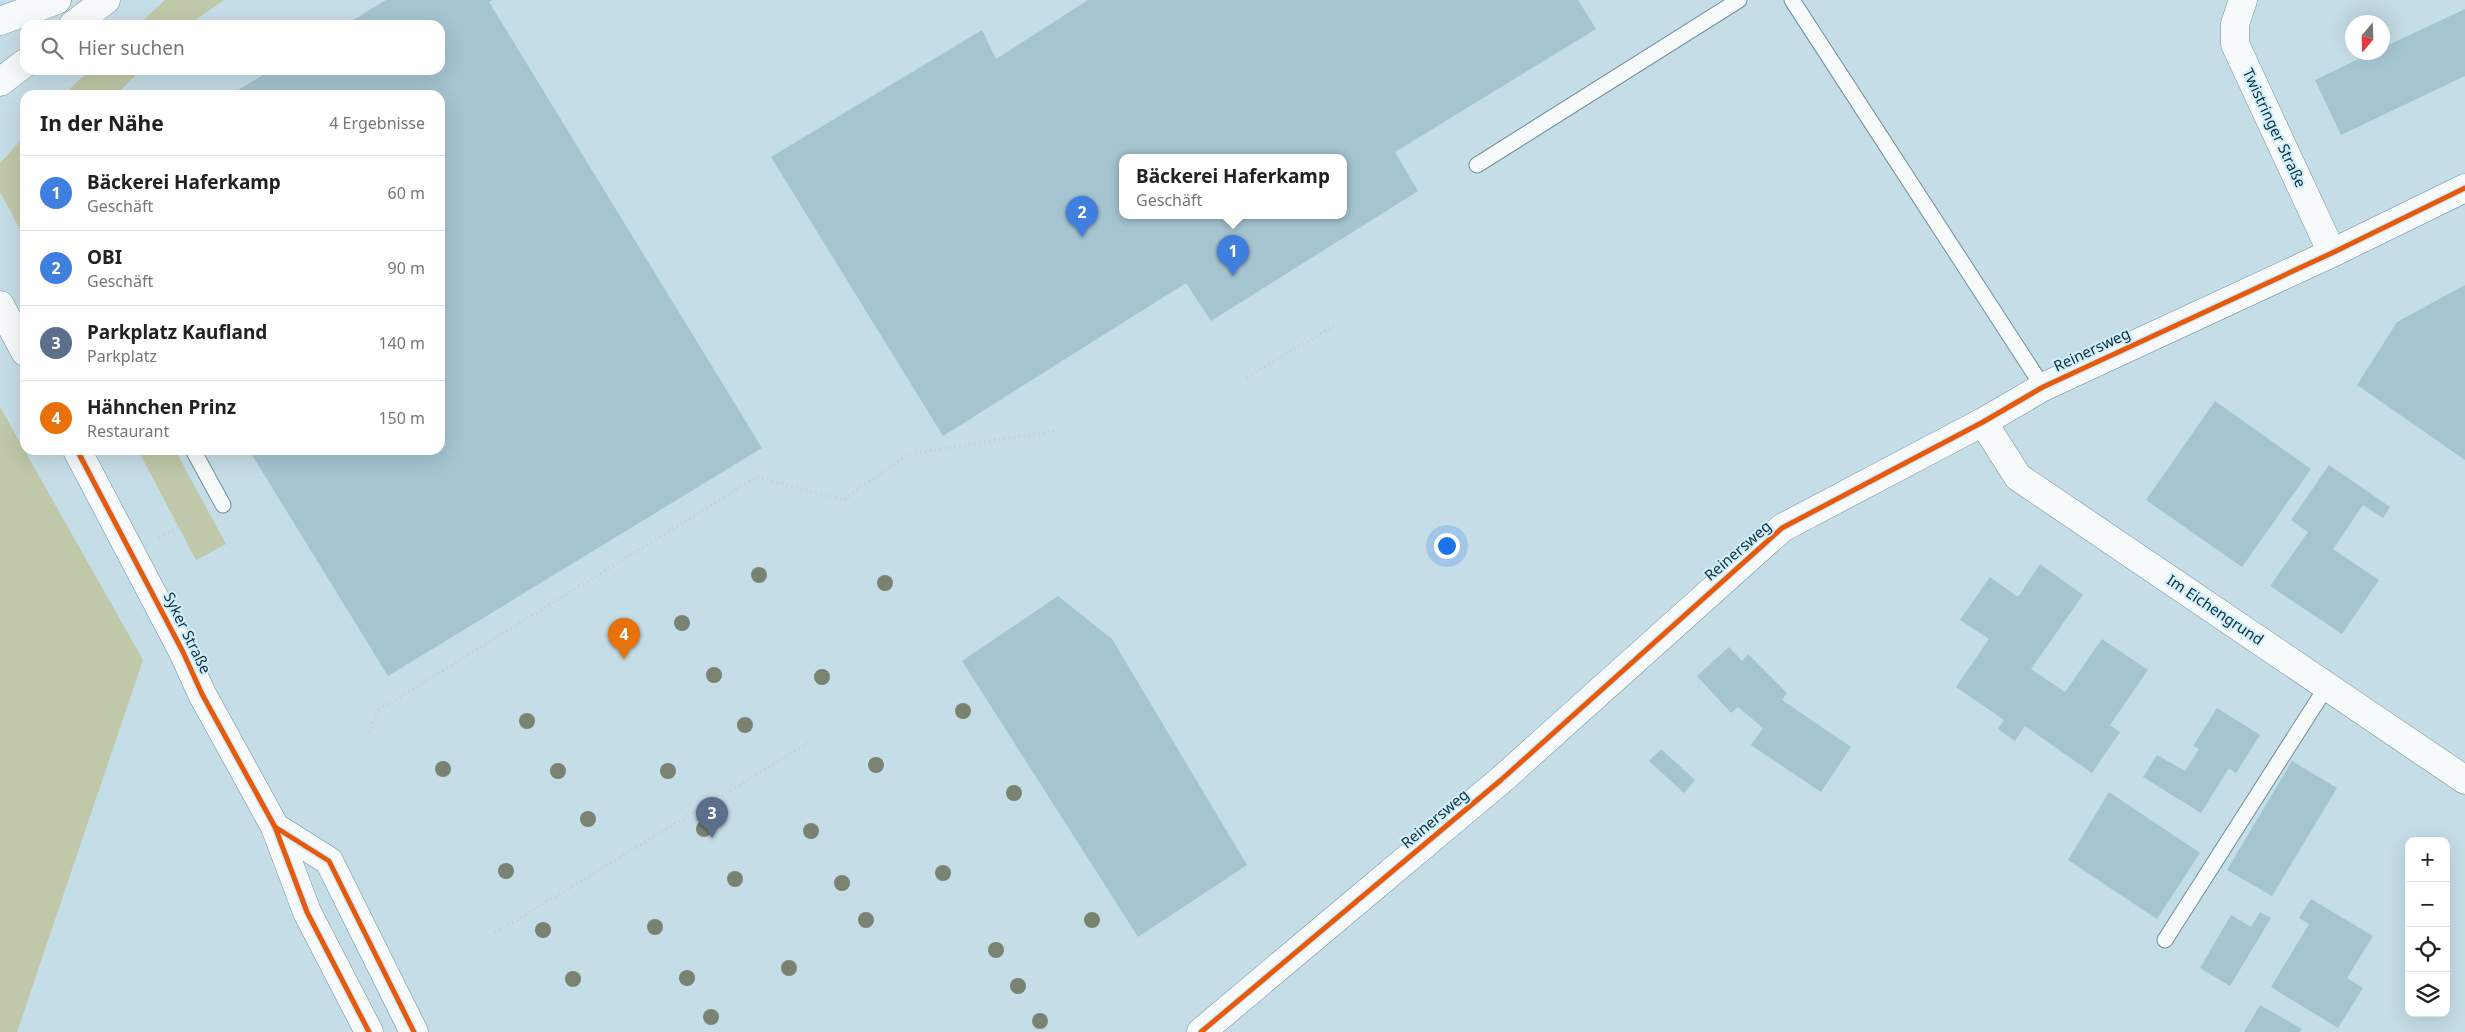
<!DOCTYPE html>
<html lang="de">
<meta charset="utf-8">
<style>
body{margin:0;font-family:"Noto Sans",sans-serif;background:#f6f6f6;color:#222}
.controls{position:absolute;right:15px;bottom:15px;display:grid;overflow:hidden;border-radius:10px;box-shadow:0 5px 20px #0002}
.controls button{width:45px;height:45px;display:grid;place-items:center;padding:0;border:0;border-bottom:1px solid #e0e0e0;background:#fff;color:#222;font:25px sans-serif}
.compass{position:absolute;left:2345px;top:15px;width:45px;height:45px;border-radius:50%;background:#fff;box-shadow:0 5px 20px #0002;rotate:199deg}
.you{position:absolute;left:1446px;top:545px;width:18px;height:18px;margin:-12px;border:4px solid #fff;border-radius:50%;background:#1a73e8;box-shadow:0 0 0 8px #1a73e833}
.badge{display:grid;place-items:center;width:32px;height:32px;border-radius:50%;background:#4e6d78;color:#fff;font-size:16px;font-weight:700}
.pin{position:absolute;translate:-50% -41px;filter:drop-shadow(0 1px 2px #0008)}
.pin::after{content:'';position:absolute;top:26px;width:18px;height:15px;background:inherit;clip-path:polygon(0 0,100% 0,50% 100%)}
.popup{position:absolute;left:1119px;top:154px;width:228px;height:65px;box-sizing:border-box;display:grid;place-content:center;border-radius:10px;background:#fff;filter:drop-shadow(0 1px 4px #0005);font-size:16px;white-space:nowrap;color:#767676}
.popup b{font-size:19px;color:#222}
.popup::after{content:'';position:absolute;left:50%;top:100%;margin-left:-10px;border:10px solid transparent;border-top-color:#fff}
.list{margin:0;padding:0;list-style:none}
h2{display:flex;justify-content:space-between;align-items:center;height:65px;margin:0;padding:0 20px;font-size:21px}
h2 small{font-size:16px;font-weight:400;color:#767676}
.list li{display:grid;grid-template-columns:32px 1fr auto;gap:15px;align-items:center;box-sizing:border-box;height:75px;padding:0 20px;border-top:1px solid #e0e0e0}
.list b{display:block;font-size:19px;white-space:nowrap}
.list p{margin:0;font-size:16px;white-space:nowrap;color:#767676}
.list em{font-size:16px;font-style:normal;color:#767676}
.icon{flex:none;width:28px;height:28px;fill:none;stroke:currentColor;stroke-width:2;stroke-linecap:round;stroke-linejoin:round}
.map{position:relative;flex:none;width:2465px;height:1032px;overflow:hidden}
.search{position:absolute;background:#fff;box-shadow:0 5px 20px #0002;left:20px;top:20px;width:425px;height:55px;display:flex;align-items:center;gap:12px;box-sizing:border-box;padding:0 18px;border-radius:15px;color:#767676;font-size:19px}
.panel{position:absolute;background:#fff;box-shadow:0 5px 20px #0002;left:20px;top:90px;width:425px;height:365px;border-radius:15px}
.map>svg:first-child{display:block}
.green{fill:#bfc8a8}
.building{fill:#a4c4d0;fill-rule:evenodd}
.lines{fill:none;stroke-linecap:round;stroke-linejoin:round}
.service-casing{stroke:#718f99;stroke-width:17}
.minor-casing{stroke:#718f99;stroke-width:29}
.secondary-casing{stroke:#718f99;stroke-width:29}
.trunk-casing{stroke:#718f99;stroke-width:29}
.path{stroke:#c4cdd0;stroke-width:3;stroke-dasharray:1 4;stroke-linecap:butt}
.service{stroke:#f6fafb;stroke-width:15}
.minor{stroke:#f6fafb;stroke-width:28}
.secondary{stroke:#f6fafb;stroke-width:28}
.trunk{stroke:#f6fafb;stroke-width:28}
.cycleway-casing{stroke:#d0eefb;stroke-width:8}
.cycleway{stroke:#e8590c;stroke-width:5}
.tree{fill:#7a8372}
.labels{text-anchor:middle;stroke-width:4;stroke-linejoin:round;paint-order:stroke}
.street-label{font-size:15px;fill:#0e303d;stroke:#d0eefb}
</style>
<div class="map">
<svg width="2465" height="1032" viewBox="0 0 2465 1032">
<rect width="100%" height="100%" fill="#c5dde7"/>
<!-- green -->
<path class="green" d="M165,0H224L188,25H138Z
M90,70H141L116,95H63Z
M25,136V239L0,192V163Z
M0,407L143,660L17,1032H0Z
M138,450H175L226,544L196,560Z"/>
<!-- building -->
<path class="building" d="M386,0H493L489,2L762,448L388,676L249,450H440V95H230L271,70H440V25H345Z
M1088,0H1578L1596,29L1395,152L1418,191L1211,321L1186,283L943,436L771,157L982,30L996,59ZM1123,157H1343V215H1123Z
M2465,9V76L2341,135L2315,80L2373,52H2382V48Z
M2465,285V460L2357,385L2397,322Z
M2215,401L2311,469L2242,567L2146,500Z
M2329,465L2390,507L2383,518L2363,505L2333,549L2379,580L2342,634L2270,586L2308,532L2291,520Z
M2040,564L2083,595L2031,669L2065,692L2102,639L2148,670L2110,725L2120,732L2092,773L2025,726L2015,741L1998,729L2004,720L1956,687L1989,639L1960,620L1990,577L2018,597Z
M1058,596L1112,639L1247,865L1138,937L962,661Z
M1729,647L1742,661L1748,654L1787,693L1782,700L1851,747L1821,792L1751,745L1763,728L1738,707L1731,713L1697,676Z
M2217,708L2260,735L2236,773L2229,768L2201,813L2143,777L2157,755L2185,771L2199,749L2193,746Z
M1661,749L1695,780L1684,793L1649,761Z
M2292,761L2337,788L2272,896L2227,870Z
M2109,792L2200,853L2157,919L2068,860Z
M2311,899L2373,936L2347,978L2363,988L2338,1028L2271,987L2309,924L2299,918Z
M2260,912L2271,918L2230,986L2200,968L2231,915L2251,927Z
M2260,1005L2302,1029L2300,1032H2244Z"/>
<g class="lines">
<defs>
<path id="service" d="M1792,0L2043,387
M1477,165L1739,0
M193,450L223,505
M2165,940L2327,686"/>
<path id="minor" d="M2243,0L2235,24V44L2332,253
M1983,422L2018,477L2465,780
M1201,1032L1501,780L1782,528L1983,422L2043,387L2332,253L2465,188"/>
<path id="secondary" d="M0,305L25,352
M77,450L183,652L202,694L275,827L307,912L369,1032
M275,827L329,861L414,1032"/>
<path id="trunk" d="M0,21L57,0
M73,25L106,0
M0,82L25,63"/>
</defs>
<!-- service casing -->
<use href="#service" class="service-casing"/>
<!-- minor casing -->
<use href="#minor" class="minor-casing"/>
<!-- secondary casing -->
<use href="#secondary" class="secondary-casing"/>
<!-- trunk casing -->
<use href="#trunk" class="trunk-casing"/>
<!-- path -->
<path class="path" d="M1247,377L1337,324
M159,537L200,517
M370,733L377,711L757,477L843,500L909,454L1059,430
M495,933L810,742"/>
<!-- service -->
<use href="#service" class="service"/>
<!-- minor -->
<use href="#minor" class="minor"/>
<!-- secondary -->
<use href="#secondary" class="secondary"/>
<!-- trunk -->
<use href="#trunk" class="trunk"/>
<defs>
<path id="cycleway" d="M77,450L183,652L202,694L275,827L307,912L369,1032
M275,827L329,861L414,1032
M1201,1032L1501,780L1782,528L1983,422L2043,387L2332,253L2465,188"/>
</defs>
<!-- cycleway casing -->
<use href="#cycleway" class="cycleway-casing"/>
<!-- cycleway -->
<use href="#cycleway" class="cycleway"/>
</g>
<!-- trees -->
<g class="tree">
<circle cx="759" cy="575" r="8"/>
<circle cx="885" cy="583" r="8"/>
<circle cx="682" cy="623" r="8"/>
<circle cx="714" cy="675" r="8"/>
<circle cx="822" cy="677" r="8"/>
<circle cx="963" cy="711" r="8"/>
<circle cx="527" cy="721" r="8"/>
<circle cx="745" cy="725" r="8"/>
<circle cx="876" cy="765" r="8"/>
<circle cx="443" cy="769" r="8"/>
<circle cx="558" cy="771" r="8"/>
<circle cx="668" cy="771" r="8"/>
<circle cx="1014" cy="793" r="8"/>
<circle cx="588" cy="819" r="8"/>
<circle cx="704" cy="829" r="8"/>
<circle cx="811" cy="831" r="8"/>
<circle cx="506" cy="871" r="8"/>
<circle cx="943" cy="873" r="8"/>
<circle cx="735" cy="879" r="8"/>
<circle cx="842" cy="883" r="8"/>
<circle cx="866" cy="920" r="8"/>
<circle cx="1092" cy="920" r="8"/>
<circle cx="655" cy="927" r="8"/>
<circle cx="543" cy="930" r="8"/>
<circle cx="996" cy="950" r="8"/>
<circle cx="789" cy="968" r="8"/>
<circle cx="687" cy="978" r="8"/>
<circle cx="573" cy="979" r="8"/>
<circle cx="1018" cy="986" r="8"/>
<circle cx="711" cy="1017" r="8"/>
<circle cx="1040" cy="1021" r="8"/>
</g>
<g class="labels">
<!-- street labels -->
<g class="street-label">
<text transform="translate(2274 128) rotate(65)" y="5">Twistringer Straße</text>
<text transform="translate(2092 350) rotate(-25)" y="5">Reinersweg</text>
<text transform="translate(1738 551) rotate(-41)" y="5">Reinersweg</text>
<text transform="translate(2215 610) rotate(34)" y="5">Im Eichengrund</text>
<text transform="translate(187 633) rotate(64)" y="5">Syker Straße</text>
<text transform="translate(1435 819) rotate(-40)" y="5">Reinersweg</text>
</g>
</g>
</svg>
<div class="controls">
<button>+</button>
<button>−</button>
<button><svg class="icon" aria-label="locate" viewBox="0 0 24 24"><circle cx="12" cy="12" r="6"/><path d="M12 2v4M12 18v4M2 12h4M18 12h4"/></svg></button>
<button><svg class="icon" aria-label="layers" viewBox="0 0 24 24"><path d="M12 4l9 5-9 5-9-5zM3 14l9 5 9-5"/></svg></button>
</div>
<svg class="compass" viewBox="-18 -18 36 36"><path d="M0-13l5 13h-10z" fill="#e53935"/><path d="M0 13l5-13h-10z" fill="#767676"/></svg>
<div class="you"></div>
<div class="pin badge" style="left:1233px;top:276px;background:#3f7fe0">1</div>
<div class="popup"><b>Bäckerei Haferkamp</b>Geschäft</div>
<div class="pin badge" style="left:1082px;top:237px;background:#3f7fe0">2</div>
<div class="pin badge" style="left:712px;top:838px;background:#5c6f8a">3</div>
<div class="pin badge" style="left:624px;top:659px;background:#e8710a">4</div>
<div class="search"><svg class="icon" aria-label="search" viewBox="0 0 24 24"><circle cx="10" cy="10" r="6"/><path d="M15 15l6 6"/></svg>Hier suchen</div>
<section class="panel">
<h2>In der Nähe<small>4 Ergebnisse</small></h2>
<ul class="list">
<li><span class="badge" style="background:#3f7fe0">1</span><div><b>Bäckerei Haferkamp</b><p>Geschäft</p></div><em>60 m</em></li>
<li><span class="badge" style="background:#3f7fe0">2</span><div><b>OBI</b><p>Geschäft</p></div><em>90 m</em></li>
<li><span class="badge" style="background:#5c6f8a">3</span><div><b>Parkplatz Kaufland</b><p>Parkplatz</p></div><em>140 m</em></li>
<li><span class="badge" style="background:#e8710a">4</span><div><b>Hähnchen Prinz</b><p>Restaurant</p></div><em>150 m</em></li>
</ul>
</section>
</div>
